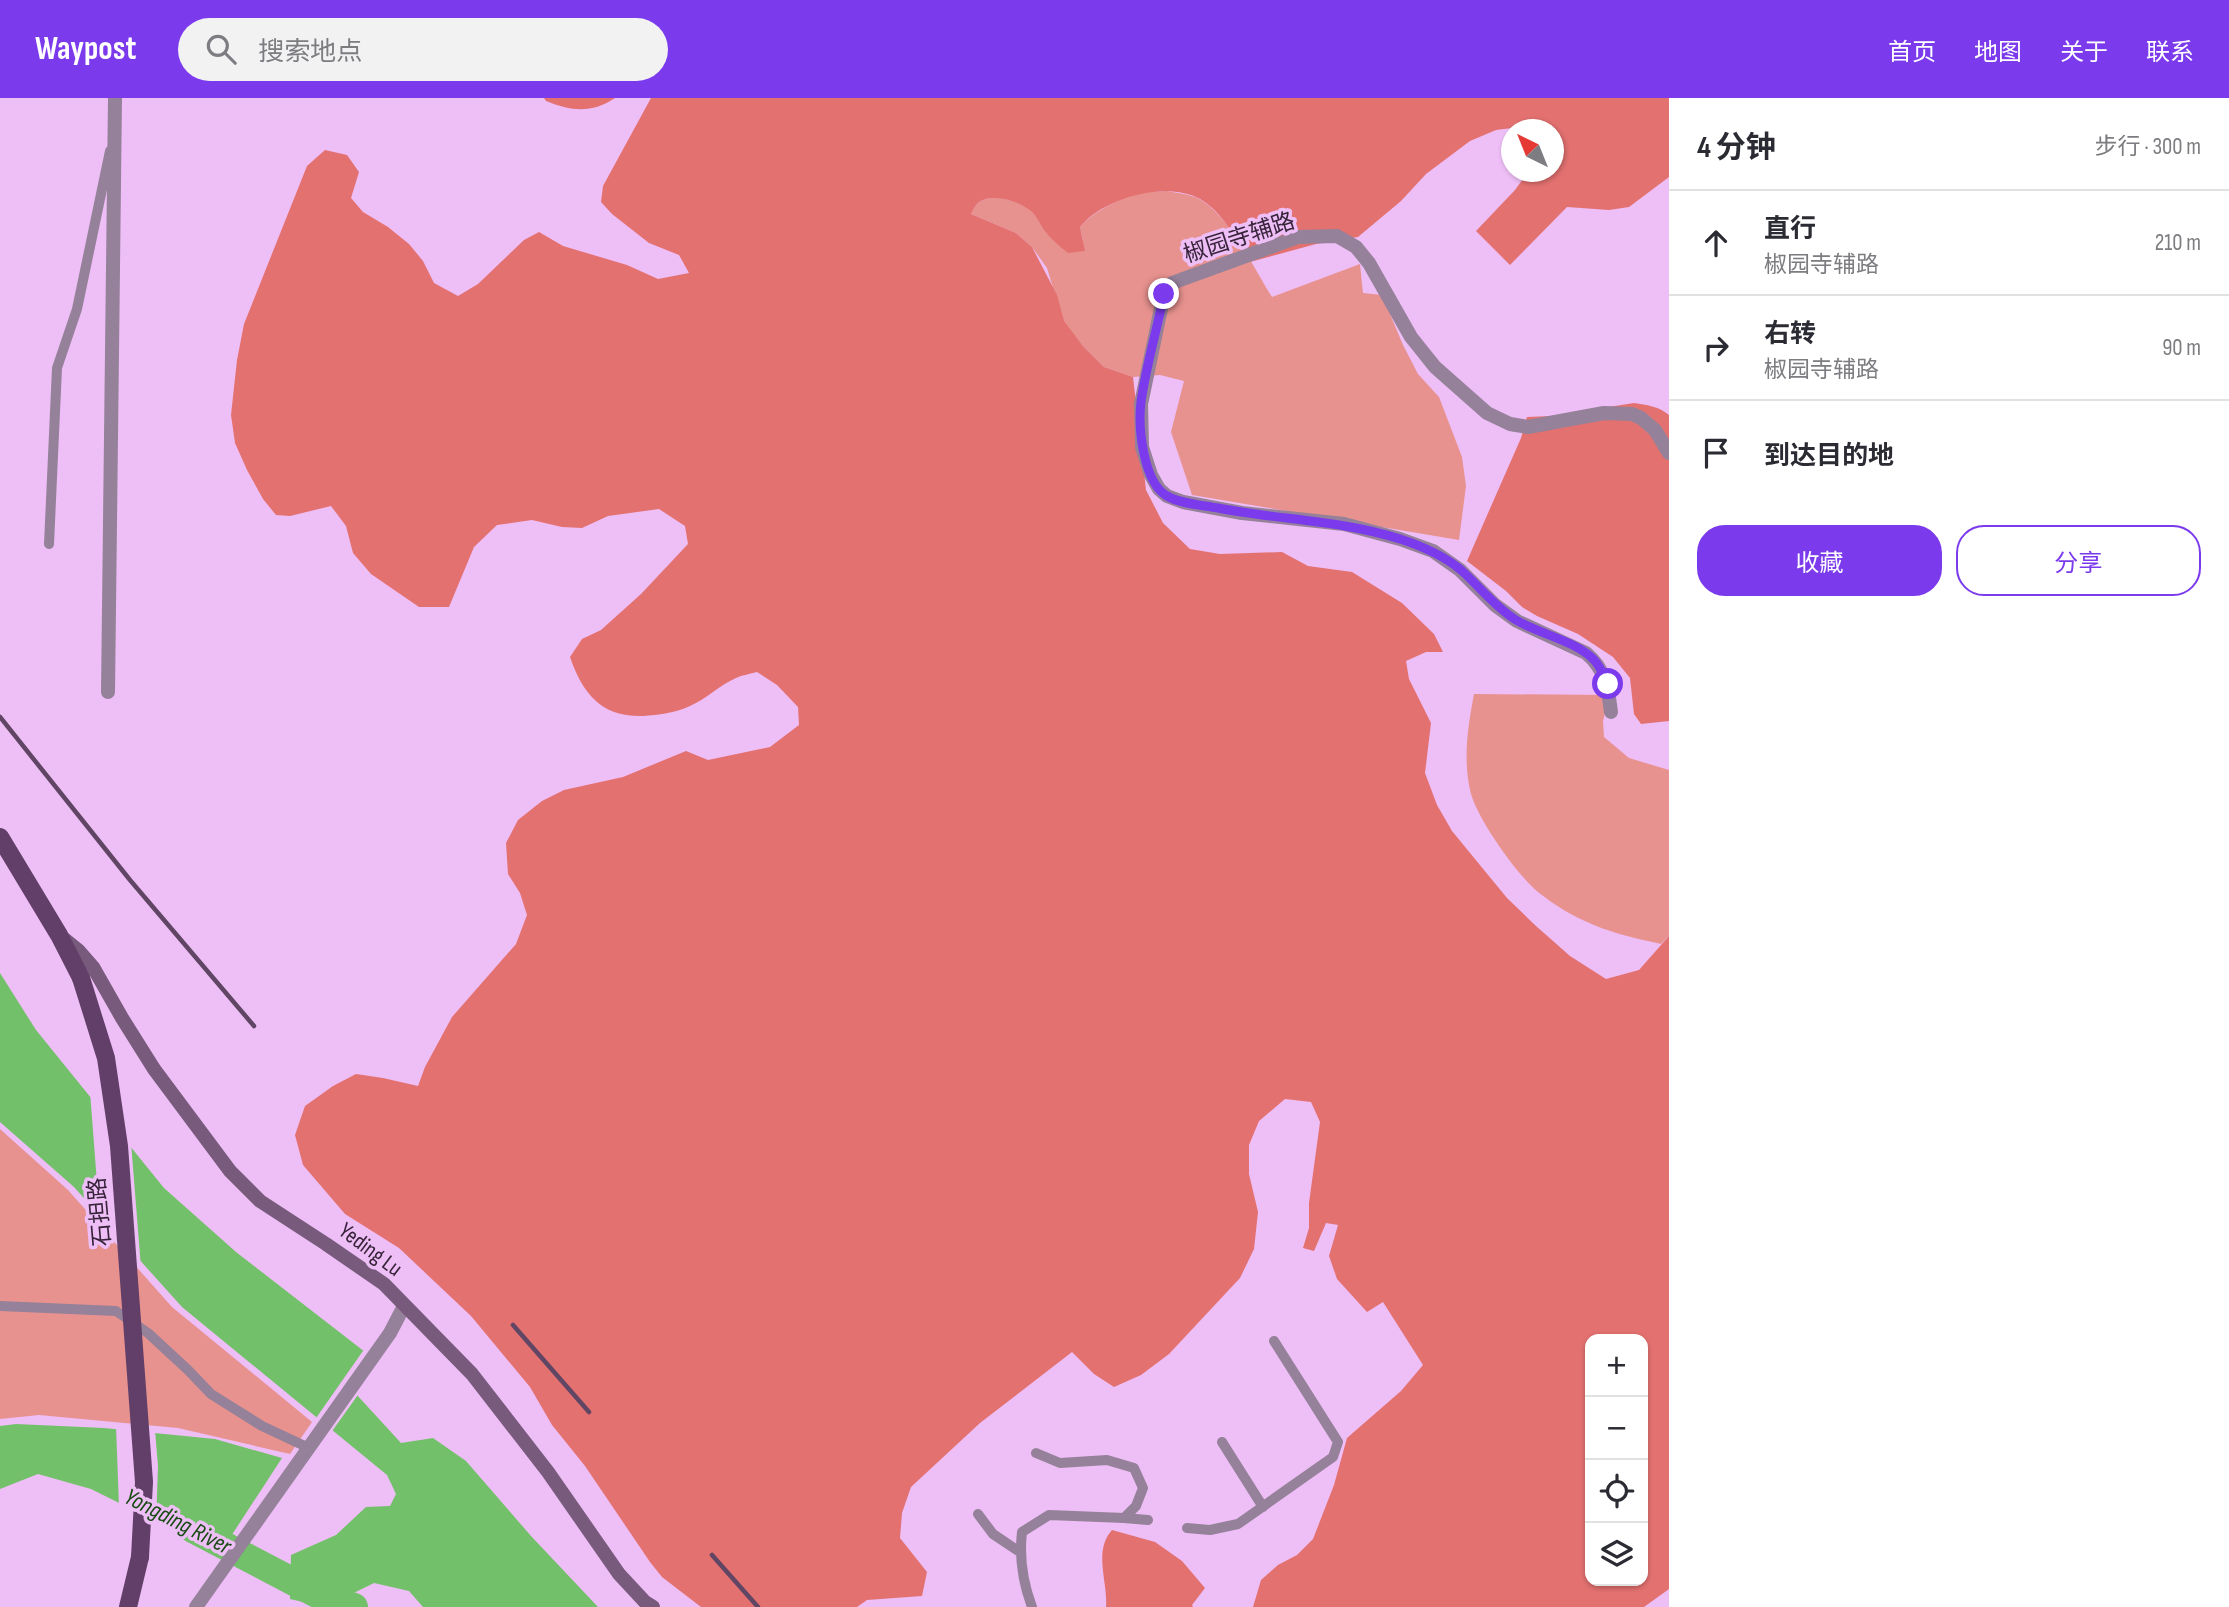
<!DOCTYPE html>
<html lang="zh">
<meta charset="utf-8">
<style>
body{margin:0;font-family:"Sofia Sans Condensed","Noto Sans SC",sans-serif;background:#f2f2f3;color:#2b2b33}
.controls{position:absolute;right:21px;bottom:21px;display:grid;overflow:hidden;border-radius:14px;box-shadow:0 2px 5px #0004}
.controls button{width:63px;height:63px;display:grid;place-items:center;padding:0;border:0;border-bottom:2px solid #e1e1e2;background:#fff;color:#2b2b33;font:35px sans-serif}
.compass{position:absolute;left:1501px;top:21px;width:63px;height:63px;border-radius:50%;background:#fff;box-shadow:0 2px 5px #0004;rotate:317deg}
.stop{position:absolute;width:21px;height:21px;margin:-16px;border:5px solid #7c3aed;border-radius:50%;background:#fff}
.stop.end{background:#7c3aed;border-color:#fff;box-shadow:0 2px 7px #0008}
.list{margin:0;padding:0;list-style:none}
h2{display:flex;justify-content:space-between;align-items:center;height:91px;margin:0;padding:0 28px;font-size:30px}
h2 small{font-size:23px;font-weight:400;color:#7c7c81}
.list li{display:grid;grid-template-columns:46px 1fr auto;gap:21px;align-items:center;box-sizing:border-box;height:105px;padding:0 28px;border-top:2px solid #e1e1e2}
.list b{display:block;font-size:26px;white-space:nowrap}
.list p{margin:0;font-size:23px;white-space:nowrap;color:#7c7c81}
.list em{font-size:23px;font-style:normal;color:#7c7c81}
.actions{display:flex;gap:14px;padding:21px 28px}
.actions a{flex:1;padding:16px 0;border:2px solid #7c3aed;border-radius:28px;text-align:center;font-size:24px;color:#7c3aed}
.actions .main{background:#7c3aed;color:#fff}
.icon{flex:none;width:38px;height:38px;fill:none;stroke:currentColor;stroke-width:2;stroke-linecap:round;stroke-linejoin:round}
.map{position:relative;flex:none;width:1669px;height:1509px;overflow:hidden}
header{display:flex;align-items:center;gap:42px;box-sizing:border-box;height:98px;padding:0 35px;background:#7c3aed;color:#fff}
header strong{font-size:33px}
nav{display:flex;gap:38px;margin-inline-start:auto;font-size:24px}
.search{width:490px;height:63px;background:#f2f2f3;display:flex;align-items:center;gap:18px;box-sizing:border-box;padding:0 24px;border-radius:38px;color:#7c7c81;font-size:26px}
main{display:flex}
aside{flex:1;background:#fff}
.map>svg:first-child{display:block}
.green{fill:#e8928f}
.forest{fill:#e37170;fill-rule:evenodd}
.water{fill:#72c069}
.pier{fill:#eebef6}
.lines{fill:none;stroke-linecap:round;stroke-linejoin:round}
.river{stroke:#72c069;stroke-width:28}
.lane{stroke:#958199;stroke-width:10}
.street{stroke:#958199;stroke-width:14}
.secondary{stroke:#785b7c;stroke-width:14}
.primary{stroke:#623f68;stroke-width:18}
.rail{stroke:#604664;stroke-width:4.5}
.primary-bridge{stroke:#623f68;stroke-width:18}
.route{stroke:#7c3aed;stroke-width:9}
.labels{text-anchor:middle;stroke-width:7;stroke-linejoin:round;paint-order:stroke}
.street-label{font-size:23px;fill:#37243a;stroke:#eebef6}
.water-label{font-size:24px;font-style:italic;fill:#194d14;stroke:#eebef6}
</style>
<header>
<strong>Waypost</strong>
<div class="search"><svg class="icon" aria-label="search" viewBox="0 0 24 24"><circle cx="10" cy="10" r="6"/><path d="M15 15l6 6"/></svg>搜索地点</div>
<nav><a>首页</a><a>地图</a><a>关于</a><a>联系</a></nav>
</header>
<main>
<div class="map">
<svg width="1669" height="1509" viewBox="0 0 1669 1509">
<rect width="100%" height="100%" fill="#eebef6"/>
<!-- green -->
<path class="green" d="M1167,93C1177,95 1190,96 1199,101C1229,117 1254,171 1272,199L1360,166L1363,195L1382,197L1403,247L1418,276L1439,299L1462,359L1466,388L1459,442L1192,397L1171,334L1184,283L1160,277L1133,279L1104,269L1083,248L1063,223L1047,170L1032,149L1016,135L971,116C973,113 974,109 977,106C988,94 1017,102 1029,111C1036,117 1041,125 1045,133L1083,143L1080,129C1092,114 1125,97 1144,94C1151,93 1160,94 1167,93Z
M1474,596L1610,597L1603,623L1604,639L1629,660L1669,672V838L1661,846C1639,841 1615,836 1594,827C1574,819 1554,807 1538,794C1517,777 1475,718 1470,692C1463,659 1468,628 1474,596Z
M0,1031L68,1092L172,1209L312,1324L290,1356L178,1330L39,1317L0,1321Z"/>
<!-- forest -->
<path class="forest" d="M544,0H615C591,16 571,13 546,3Z
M651,0H1669V79L1629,109L1609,112L1567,109L1510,167L1476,133L1515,92L1528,74H1554V32L1512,30L1496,32L1470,43L1426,76L1401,103L1358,139L1316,146L1250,164C1236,142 1224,115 1200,101C1166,82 1103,100 1080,129L1085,153L1068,155C1059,148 1051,141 1044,132C1039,124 1036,116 1028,111C1016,102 988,94 977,106C974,109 973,113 971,116L1016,135L1032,149L1057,197L1064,223L1083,248L1104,269L1133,279L1146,392L1163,425L1190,451L1220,456L1282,454L1308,468L1352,474L1402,505L1434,536L1443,554H1426L1406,563L1409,581L1431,625L1425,675L1437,707L1452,733L1507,800L1536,828L1570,858L1606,881L1639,872L1669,838V1491L1644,1509H1253L1261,1482L1278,1467L1297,1457L1313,1441L1334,1387L1347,1340L1401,1293L1423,1267L1383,1204L1367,1214L1337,1181L1329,1158L1338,1127L1326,1125L1314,1153L1303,1150L1309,1130V1105L1320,1024L1311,1004L1285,1001L1259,1023L1249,1047V1076L1258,1114L1254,1151L1240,1180L1169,1256L1141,1277L1114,1289L1094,1276L1072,1254L980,1325L911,1389L902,1415L900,1440L927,1474L922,1498L867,1502L857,1509H701L662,1479L650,1464L585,1368L552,1327L530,1289L471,1218L399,1150L345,1116L303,1067L295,1037L305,1008L333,988L356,976L383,980L418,988L425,969L452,919L516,846L527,817L520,795L508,776L506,745L518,722L542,703L564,692L623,679L686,653L708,662L770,649L799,627L798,609L777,587L757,574C750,576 742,577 736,580C720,587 706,601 690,608C674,615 659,617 643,618C601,619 583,596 570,559L582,541L601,532L641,496L688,446L685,428L659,411L608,418L582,430L562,429L532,422L497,427L474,449L449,509H419L371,476L353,455L346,428L331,408L290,418L276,417L263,401L247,372L235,345L231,317L237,262L244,226L307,68L325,52L347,57L359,74L351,100L363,114L388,129L409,146L423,163L434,185L458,198L478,186L524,142L539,134L563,148L627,167L658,181L689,175L679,157L649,145L612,116L601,104L603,88ZM1590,1241H1643V1483H1590Z
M1634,305C1647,307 1658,308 1669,317V623L1641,626L1634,616L1630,580L1613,559L1578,536L1537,518L1522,509L1506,493L1467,463L1521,340L1527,319L1551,318Z
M1112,1432L1155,1444L1182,1463L1205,1490L1192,1507L1193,1509H1106C1108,1484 1093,1453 1112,1432Z"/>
<!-- water -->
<path class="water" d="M0,875L36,932L164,1090L236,1154L365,1254L345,1284L401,1345L433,1340L466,1363L531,1438L598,1509H423L409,1493L374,1485L325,1509L290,1501L291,1457L336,1437L366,1409L390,1408L396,1396L387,1377L182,1209L74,1089L0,1024Z
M16,1326L104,1330L215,1341L282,1360L220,1455L91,1391L38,1376L0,1391V1328Z"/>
<!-- pier -->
<path class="pier" d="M90,994L131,1044L141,1170L100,1124Z
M365,1250L368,1256L350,1283L360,1294L330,1336L314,1323Z
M116,1328L155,1332L158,1368L156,1427L119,1409Z"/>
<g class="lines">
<!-- river -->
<path class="river" d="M193,1431L317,1496L354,1509"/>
<!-- lane -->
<path class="lane" d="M49,446L57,270L77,211L110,53
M0,1208L116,1213L148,1235L188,1272L211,1296L262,1328L309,1350
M1222,1344L1263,1409
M978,1416L993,1436L1020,1454
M1124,1420L1148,1422
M1187,1430L1210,1432L1238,1426L1333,1359L1338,1344L1274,1243
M1032,1509C1023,1485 1019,1460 1022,1434L1049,1417L1124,1420L1136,1408L1143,1390L1134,1370L1107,1362L1060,1365L1036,1355"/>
<!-- street -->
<path class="street" d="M108,594L115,0
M1611,614C1608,590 1606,572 1586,555L1517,523L1495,507L1460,472L1433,453L1400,441L1344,426L1242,415L1183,404L1167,398L1159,391L1151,377L1142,349L1141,306L1164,196L1172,185L1298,139L1337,138L1356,149L1369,165L1411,239L1435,269L1487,315L1510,326L1528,329L1604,315L1632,316L1641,320L1655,332L1669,355
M196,1509L390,1235L404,1208"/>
<!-- secondary -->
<path class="secondary" d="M63,840L79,853L93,869L122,920L154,971L230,1073L260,1103L326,1146L384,1186L472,1276L548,1374L619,1476L645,1504L653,1509"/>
<!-- primary -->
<path class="primary" d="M0,739L59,837L81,880
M128,1509L140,1459"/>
<!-- rail -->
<path class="rail" d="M0,619L130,782L254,928
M513,1227L589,1314
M712,1457L758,1509"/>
<!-- primary-bridge -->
<path class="primary-bridge" d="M81,880L106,960L119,1048L144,1384L140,1459"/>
</g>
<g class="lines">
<!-- route -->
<path class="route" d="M1164,196C1157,232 1146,268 1141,304C1138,329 1143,384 1167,398C1181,406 1202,407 1218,410C1279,422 1341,422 1400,441C1422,448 1444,458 1461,472C1480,489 1494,508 1516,522C1539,536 1577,543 1595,563C1601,570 1604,578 1608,586"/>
</g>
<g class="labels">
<!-- street labels -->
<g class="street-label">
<text transform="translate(1239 139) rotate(-18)" y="8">椒园寺辅路</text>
<text transform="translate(99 1114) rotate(-95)" y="8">石担路</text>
<text transform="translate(371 1151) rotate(37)" y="8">Yeding Lu</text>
</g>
<!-- water labels -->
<g class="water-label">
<text transform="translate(178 1423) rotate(27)" y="8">Yongding River</text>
</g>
</g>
</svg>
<div class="controls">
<button>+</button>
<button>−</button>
<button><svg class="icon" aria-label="locate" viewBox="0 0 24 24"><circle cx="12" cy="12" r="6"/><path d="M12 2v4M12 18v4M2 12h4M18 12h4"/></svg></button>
<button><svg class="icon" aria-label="layers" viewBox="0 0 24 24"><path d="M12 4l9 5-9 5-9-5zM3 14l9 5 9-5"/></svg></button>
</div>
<svg class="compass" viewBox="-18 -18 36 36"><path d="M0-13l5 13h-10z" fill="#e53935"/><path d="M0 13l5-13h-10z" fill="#7c7c81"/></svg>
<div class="stop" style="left:1608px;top:586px"></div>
<div class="stop end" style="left:1164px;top:196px"></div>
</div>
<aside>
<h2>4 分钟<small>步行 · 300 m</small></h2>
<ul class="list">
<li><svg class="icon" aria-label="ahead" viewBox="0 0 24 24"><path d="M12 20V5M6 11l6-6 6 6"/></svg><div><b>直行</b><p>椒园寺辅路</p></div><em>210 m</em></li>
<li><svg class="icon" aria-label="right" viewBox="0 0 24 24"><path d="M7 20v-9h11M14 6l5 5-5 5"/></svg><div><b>右转</b><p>椒园寺辅路</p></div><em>90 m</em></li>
<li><svg class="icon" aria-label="arrive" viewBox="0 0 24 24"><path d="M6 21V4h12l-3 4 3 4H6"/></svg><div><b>到达目的地</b></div></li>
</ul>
<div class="actions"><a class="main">收藏</a><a>分享</a></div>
</aside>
</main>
